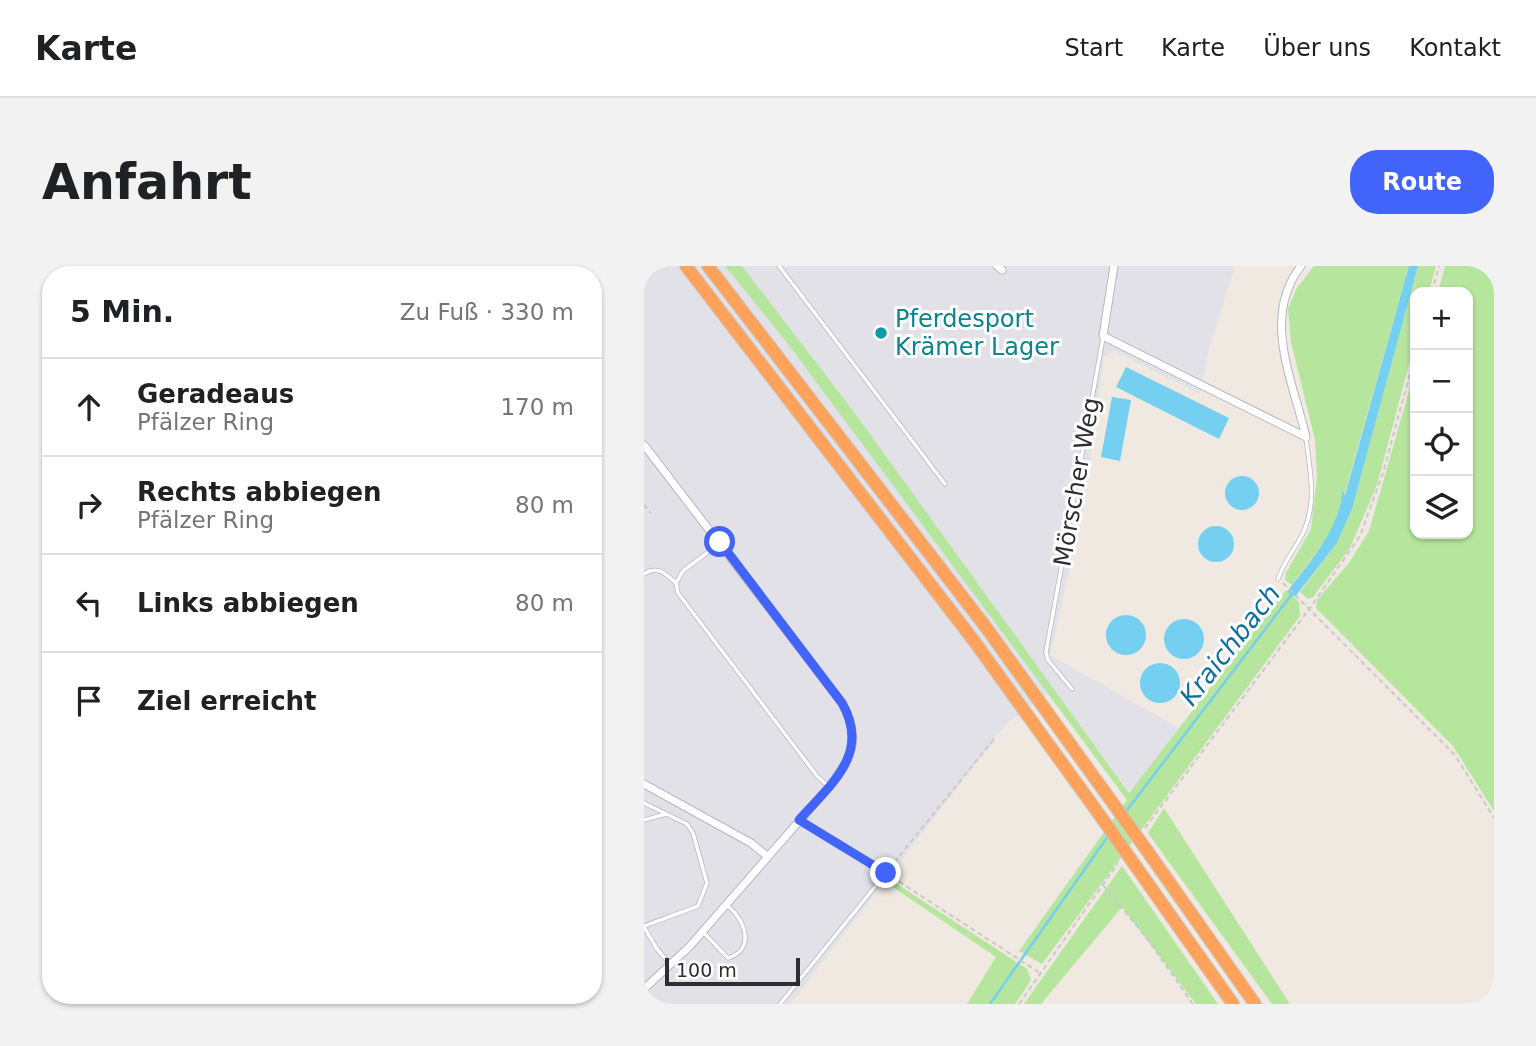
<!DOCTYPE html>
<html lang="de">
<meta charset="utf-8">
<style>
body{margin:0;font-family:"DejaVu Sans",sans-serif;background:#f2f2f2;color:#202124}
.controls{position:absolute;right:21px;top:21px;display:grid;overflow:hidden;border-radius:14px;box-shadow:0 2px 5px #0004}
.controls button{width:63px;height:63px;display:grid;place-items:center;padding:0;border:0;border-bottom:2px solid #e0e0e0;background:#fff;color:#202124;font:35px sans-serif}
.scale{position:absolute;left:21px;bottom:18px;width:135px;box-sizing:border-box;padding-left:7px;border:4px solid #2e2e2e;border-top:0;font-size:19px;line-height:24px;white-space:nowrap;color:#2e2e2e;-webkit-text-stroke:5px #fff;paint-order:stroke}
.stop{position:absolute;width:21px;height:21px;margin:-16px;border:5px solid #4264fb;border-radius:50%;background:#fff}
.stop.end{background:#4264fb;border-color:#fff;box-shadow:0 2px 7px #0008}
.list{margin:0;padding:0;list-style:none}
h2{display:flex;justify-content:space-between;align-items:center;height:91px;margin:0;padding:0 28px;font-size:30px}
h2 small{font-size:23px;font-weight:400;color:#757577}
.list li{display:grid;grid-template-columns:46px 1fr auto;gap:21px;align-items:center;box-sizing:border-box;height:98px;padding:0 28px;border-top:2px solid #e0e0e0}
.list b{display:block;font-size:26px;white-space:nowrap}
.list p{margin:0;font-size:23px;white-space:nowrap;color:#757577}
.list em{font-size:23px;font-style:normal;color:#757577}
.icon{flex:none;width:38px;height:38px;fill:none;stroke:currentColor;stroke-width:2;stroke-linecap:round;stroke-linejoin:round}
.map{position:relative;flex:none;width:850px;height:738px;overflow:hidden;border-radius:28px}
header{display:flex;align-items:center;gap:42px;box-sizing:border-box;height:98px;padding:0 35px;background:#fff;border-bottom:2px solid #e0e0e0}
header strong{font-size:33px}
nav{display:flex;gap:38px;margin-inline-start:auto;font-size:24px}
.intro{display:flex;align-items:center;justify-content:space-between;box-sizing:border-box;height:168px;padding:0 42px}
h1{margin:0;font-size:49px}
.button{padding:18px 32px;border-radius:28px;background:#4264fb;color:#fff;font-size:24px;font-weight:700}
main{display:flex;gap:42px;padding:0 42px}
aside{flex:1;background:#fff;border-radius:28px;box-shadow:0 2px 5px #0004}
.map>svg:first-child{display:block}
.industrial{fill:#e3e1e8}
.green{fill:#b6e59e}
.water{fill:#75cff0}
.lines{fill:none;stroke-linecap:round;stroke-linejoin:round}
.stream{stroke:#75cff0;stroke-width:2.5}
.service-casing{stroke:#b4b7c1;stroke-width:5}
.minor-casing{stroke:#b4b7c1;stroke-width:9}
.motorway-casing{stroke:#c9c9c9;stroke-width:14}
.path{stroke:#c9c9c9;stroke-width:2;stroke-dasharray:5 3.5;stroke-linecap:butt}
.service{stroke:#fff;stroke-width:3.5}
.minor{stroke:#fff;stroke-width:7}
.motorway{stroke:#ffa35c;stroke-width:12}
.motorway-bridge-casing{stroke:#c9c9c9;stroke-width:14;stroke-linecap:butt}
.motorway-bridge{stroke:#ffa35c;stroke-width:12}
.route{stroke:#4264fb;stroke-width:9}
.culture-dot{fill:#0f9aa8;stroke:#fff;stroke-width:2.5}
.labels{text-anchor:middle;stroke-width:6;stroke-linejoin:round;paint-order:stroke}
.culture-label{font-size:24px;fill:#0d838f;stroke:#fff;text-anchor:start}
.street-label{font-size:24px;fill:#2e2e2e;stroke:#fff}
.water-label{font-size:26px;font-style:italic;fill:#0d6fa3;stroke:#fff}
</style>
<header>
<strong>Karte</strong>
<nav><a>Start</a><a>Karte</a><a>Über uns</a><a>Kontakt</a></nav>
</header>
<div class="intro"><h1>Anfahrt</h1><a class="button">Route</a></div>
<main>
<aside>
<h2>5 Min.<small>Zu Fuß · 330 m</small></h2>
<ul class="list">
<li><svg class="icon" aria-label="ahead" viewBox="0 0 24 24"><path d="M12 20V5M6 11l6-6 6 6"/></svg><div><b>Geradeaus</b><p>Pfälzer Ring</p></div><em>170 m</em></li>
<li><svg class="icon" aria-label="right" viewBox="0 0 24 24"><path d="M7 20v-9h11M14 6l5 5-5 5"/></svg><div><b>Rechts abbiegen</b><p>Pfälzer Ring</p></div><em>80 m</em></li>
<li><svg class="icon" aria-label="left" viewBox="0 0 24 24"><path d="M17 20v-9H6M10 6l-5 5 5 5"/></svg><div><b>Links abbiegen</b></div><em>80 m</em></li>
<li><svg class="icon" aria-label="arrive" viewBox="0 0 24 24"><path d="M6 21V4h12l-3 4 3 4H6"/></svg><div><b>Ziel erreicht</b></div></li>
</ul>
</aside>
<div class="map">
<svg width="850" height="738" viewBox="0 0 850 738">
<rect width="100%" height="100%" fill="#efe9e1"/>
<!-- industrial -->
<path class="industrial" d="M0,0H591L564,87L556,128L471,85L460,91L440,241L406,389L535,462L486,527L411,424L363,457L146,738H0Z"/>
<!-- green -->
<path class="green" d="M81,0H98L210,146L485,527L642,324L655,336L656,350L398,698L375,685L483,534L141,74Z
M670,0H765L700,230L697,229C701,255 663,298 648,319L641,314L642,307L667,263L673,211L671,174L647,76L644,42L653,22Z
M774,0H792L785,26H771V76L733,219L706,282L669,331L664,333L656,326L693,277L708,243Z
M801,0H850V545L809,480L672,342L673,334L705,297L725,265L771,104V268H824V26H794Z
M520,542L646,738H628L504,567Z
M478,600L574,738H552L478,641L397,738H380Z
M250,616L383,703L387,714L371,738H323L352,691L243,617Z"/>
<!-- water -->
<path class="water" d="M765,0H774L708,243L693,277L651,331L643,326C662,301 687,272 696,241C698,236 697,231 698,225L701,229Z
M482,101L585,152L575,173L472,121Z
M468,131L487,134L476,195L457,191Z
M581 227a17 17 0 1 1 34 0a17 17 0 1 1-34 0Z
M554 278a18 18 0 1 1 36 0a18 18 0 1 1-36 0Z
M462 369a20 20 0 1 1 40 0a20 20 0 1 1-40 0Z
M520 373a20 20 0 1 1 40 0a20 20 0 1 1-40 0Z
M496 417a20 20 0 1 1 40 0a20 20 0 1 1-40 0Z"/>
<g class="lines">
<!-- stream -->
<path class="stream" d="M480,548L648,328
M346,738L464,570"/>
<defs>
<path id="service" d="M135,0L301,218
M76,277L39,305L32,317L34,327L173,510L185,521
M0,308C13,299 22,308 32,317
M634,313C640,295 652,282 660,265C673,235 666,203 662,173
M428,423L404,394L402,386L459,72
M0,537L43,558L49,567L63,617L54,640L0,660
M0,554L22,548
M0,661L13,683L26,698
M59,666L84,692C112,683 101,654 84,640
M136,738L242,607L157,555"/>
<path id="minor" d="M353,0L358,4
M470,0L459,70L662,171
M657,0C617,51 649,115 662,171
M0,179L198,437C218,473 208,491 185,521L46,680L0,723
M0,518L107,577L123,590"/>
<path id="motorway" d="M42,0L330,375L457,551
M64,0L341,360L468,536
M504,586L611,738
M493,602L589,738"/>
</defs>
<!-- service casing -->
<use href="#service" class="service-casing"/>
<!-- minor casing -->
<use href="#minor" class="minor-casing"/>
<!-- motorway casing -->
<use href="#motorway" class="motorway-casing"/>
<!-- path -->
<path class="path" d="M788,26L795,0
M0,239L7,247
M639,317L811,489L850,552
M501,562L666,342L716,270L739,207L771,89
M245,603L350,473
M248,611L396,707
M459,619L502,671L549,738
M375,738L474,597"/>
<!-- service -->
<use href="#service" class="service"/>
<!-- minor -->
<use href="#minor" class="minor"/>
<!-- motorway -->
<use href="#motorway" class="motorway"/>
<defs>
<path id="motorway-bridge" d="M468,536L504,586
M457,551L493,602"/>
</defs>
<!-- motorway-bridge casing -->
<use href="#motorway-bridge" class="motorway-bridge-casing"/>
<!-- motorway-bridge -->
<use href="#motorway-bridge" class="motorway-bridge"/>
</g>
<g class="lines">
<!-- route -->
<path class="route" d="M76,276L198,437C227,488 187,518 155,554L242,607"/>
</g>
<!-- markers -->
<circle class="culture-dot" cx="237" cy="67" r="7"/>
<g class="labels">
<!-- culture labels -->
<g class="culture-label">
<text x="251" y="61">Pferdesport<tspan x="251" dy="28">Krämer Lager</tspan></text>
</g>
<!-- street labels -->
<g class="street-label">
<text transform="translate(433 216) rotate(-80)" y="8">Mörscher Weg</text>
</g>
<!-- water labels -->
<g class="water-label">
<text transform="translate(586 379) rotate(-52)" y="9">Kraichbach</text>
</g>
</g>
</svg>
<div class="controls">
<button>+</button>
<button>−</button>
<button><svg class="icon" aria-label="locate" viewBox="0 0 24 24"><circle cx="12" cy="12" r="6"/><path d="M12 2v4M12 18v4M2 12h4M18 12h4"/></svg></button>
<button><svg class="icon" aria-label="layers" viewBox="0 0 24 24"><path d="M12 4l9 5-9 5-9-5zM3 14l9 5 9-5"/></svg></button>
</div>
<div class="scale">100 m</div>
<div class="stop" style="left:76px;top:276px"></div>
<div class="stop end" style="left:242px;top:607px"></div>
</div>
</main>
